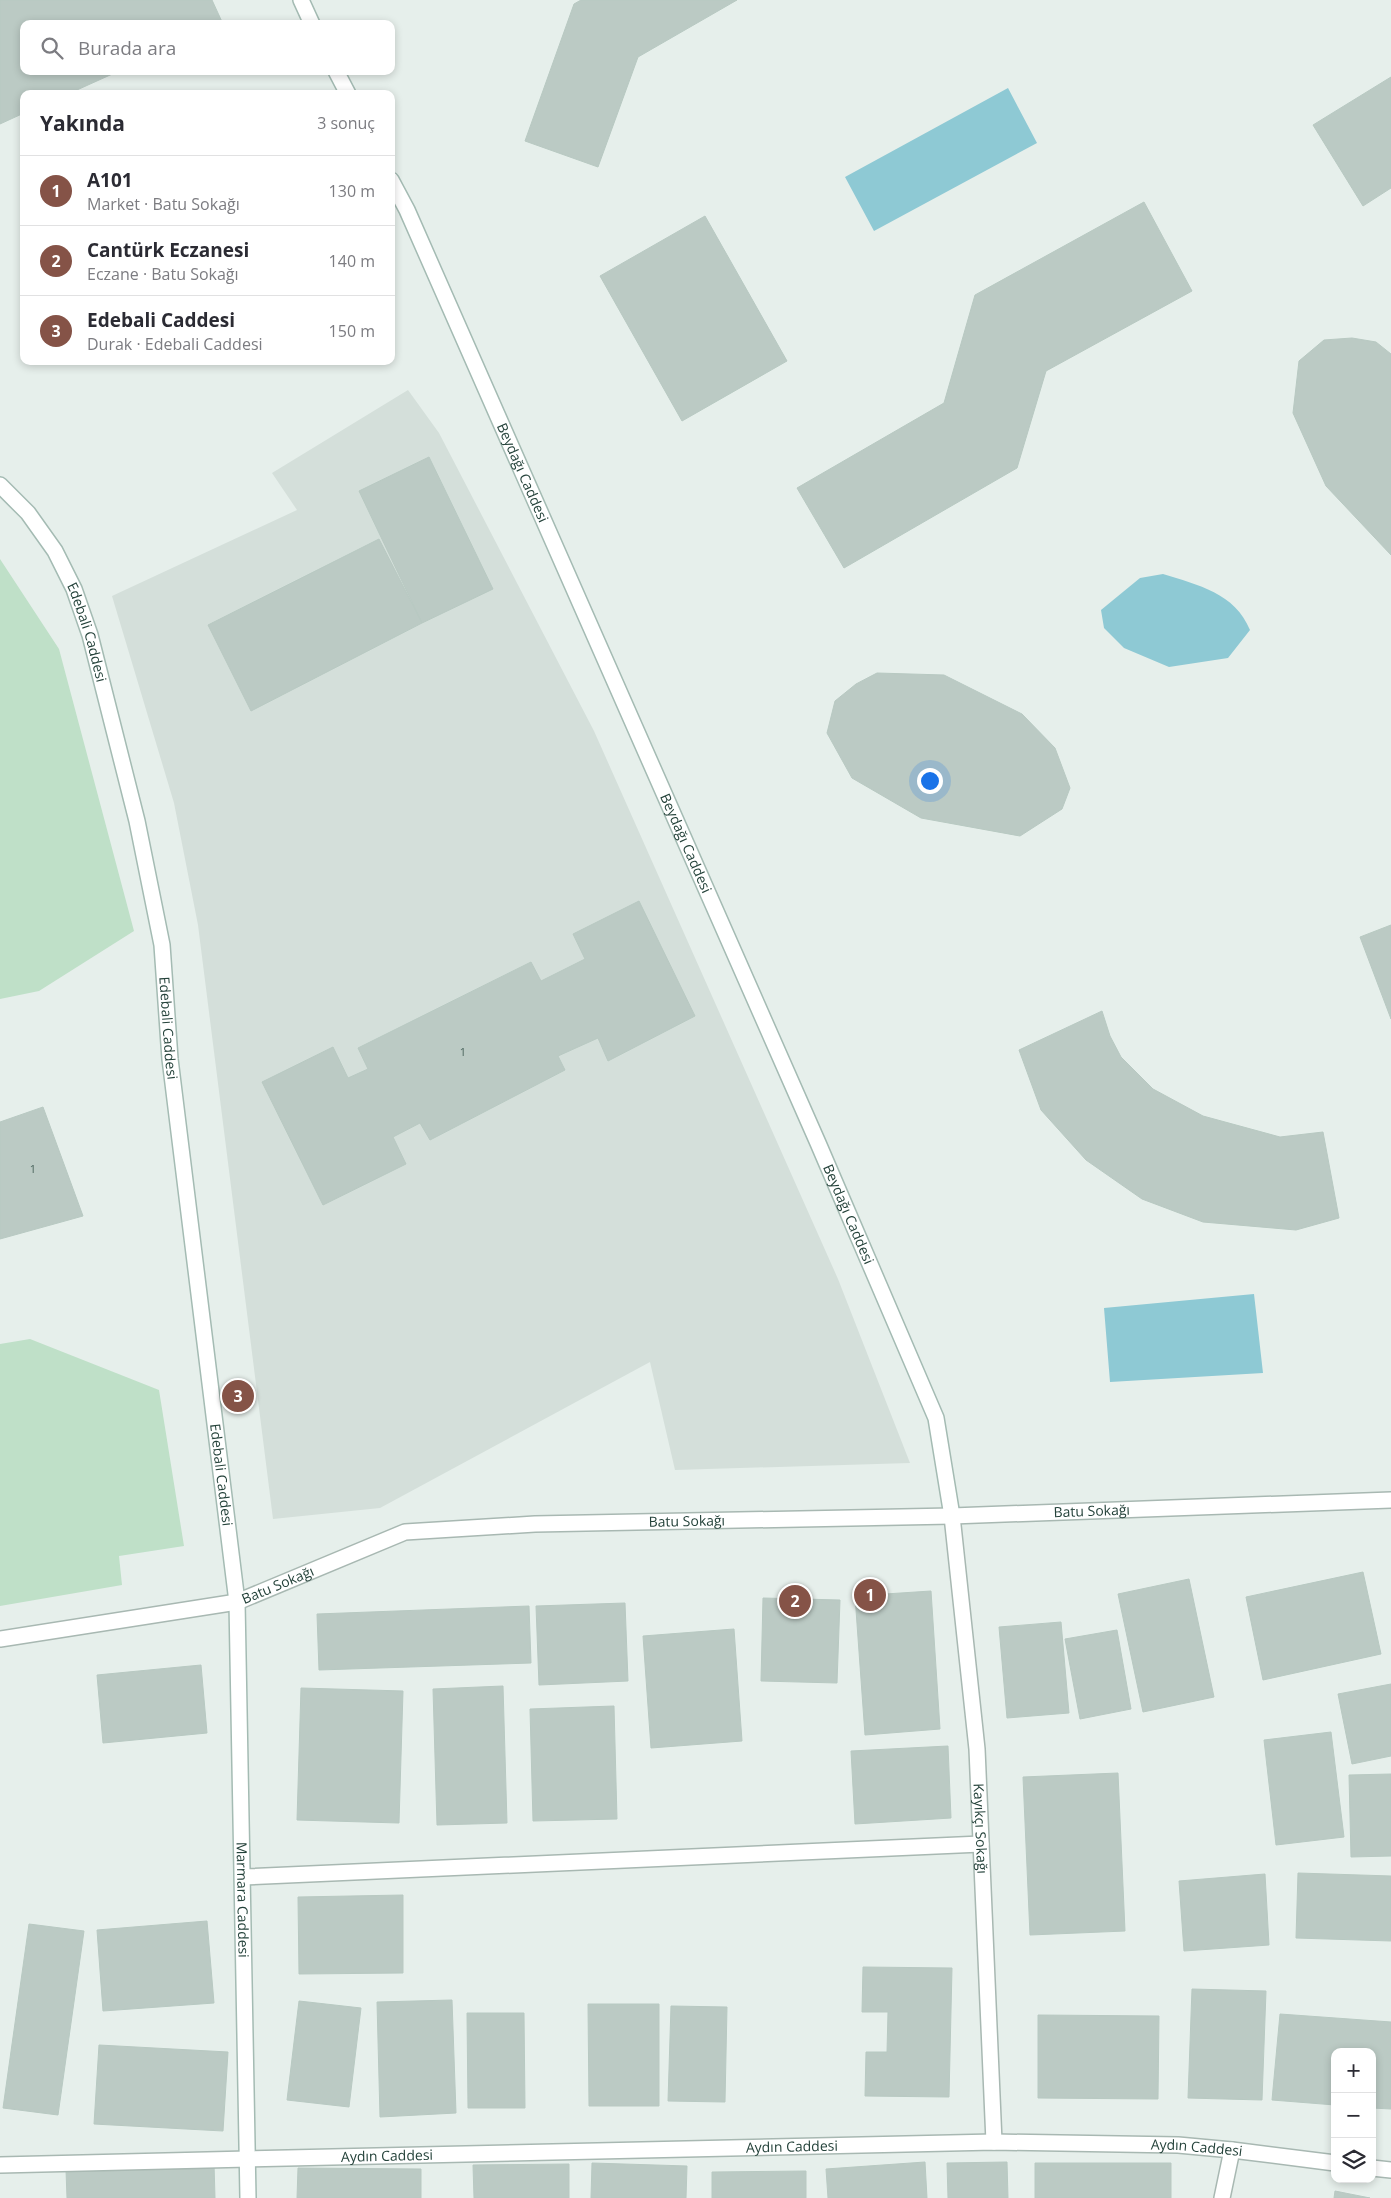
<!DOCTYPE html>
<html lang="tr">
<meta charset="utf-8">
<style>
body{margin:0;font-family:"Open Sans",sans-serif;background:#f2f2f3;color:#2b2b33}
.controls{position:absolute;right:15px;bottom:15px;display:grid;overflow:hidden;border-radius:10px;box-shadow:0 2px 8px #0003}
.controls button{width:45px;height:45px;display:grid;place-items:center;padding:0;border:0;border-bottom:1px solid #e1e1e2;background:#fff;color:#2b2b33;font:25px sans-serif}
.you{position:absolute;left:929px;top:780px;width:18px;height:18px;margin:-12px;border:4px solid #fff;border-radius:50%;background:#1a73e8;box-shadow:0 0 0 8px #1a73e833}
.badge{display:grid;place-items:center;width:32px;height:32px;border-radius:50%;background:#855347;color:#fff;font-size:16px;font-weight:700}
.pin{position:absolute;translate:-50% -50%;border:2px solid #fff;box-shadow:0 1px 5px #0006}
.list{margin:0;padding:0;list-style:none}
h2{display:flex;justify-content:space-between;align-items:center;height:65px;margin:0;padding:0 20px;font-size:21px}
h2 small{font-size:16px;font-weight:400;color:#7c7c81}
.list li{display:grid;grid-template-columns:32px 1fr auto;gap:15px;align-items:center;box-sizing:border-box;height:70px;padding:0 20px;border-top:1px solid #e1e1e2}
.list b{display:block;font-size:19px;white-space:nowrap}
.list p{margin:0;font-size:16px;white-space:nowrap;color:#7c7c81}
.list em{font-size:16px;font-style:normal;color:#7c7c81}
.icon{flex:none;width:28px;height:28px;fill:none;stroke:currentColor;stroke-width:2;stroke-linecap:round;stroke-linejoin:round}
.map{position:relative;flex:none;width:1391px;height:2198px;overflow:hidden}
.search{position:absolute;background:#fff;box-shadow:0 2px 8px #0003;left:20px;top:20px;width:375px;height:55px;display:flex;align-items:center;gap:12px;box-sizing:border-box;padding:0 18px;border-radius:10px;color:#7c7c81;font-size:19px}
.panel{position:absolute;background:#fff;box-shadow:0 2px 8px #0003;left:20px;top:90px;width:375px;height:275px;border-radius:10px}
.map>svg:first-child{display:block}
.built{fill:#d4dfda}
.green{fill:#bfe0c8}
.water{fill:#8ec9d4}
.building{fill:#bbcac4;stroke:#b8c9c2}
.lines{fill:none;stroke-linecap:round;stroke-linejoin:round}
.lane-casing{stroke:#a8b8b2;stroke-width:18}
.street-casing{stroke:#a8b8b2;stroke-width:18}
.secondary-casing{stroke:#a4bbb3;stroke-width:18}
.lane{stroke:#fff;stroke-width:15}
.street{stroke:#fff;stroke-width:15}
.secondary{stroke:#fff;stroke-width:15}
.labels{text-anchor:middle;stroke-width:4;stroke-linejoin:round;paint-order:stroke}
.number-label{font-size:11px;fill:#4a645c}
.street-label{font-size:14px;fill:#24423a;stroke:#f7fbf9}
</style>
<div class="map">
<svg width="1391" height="2198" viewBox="0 0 1391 2198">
<rect width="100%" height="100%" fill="#e6efeb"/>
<!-- built -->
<path class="built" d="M408,390L439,433L594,731L838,1279L910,1463L675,1470L650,1362L380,1508L273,1519L198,925L174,803L112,596L297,510L272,473Z"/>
<!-- green -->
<path class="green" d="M0,559L59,649L134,931L39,991L0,999Z
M30,1339L159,1390L184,1546L119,1556L122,1585L0,1606V1344Z"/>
<!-- water -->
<path class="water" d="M1008,88L1037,143L874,231L845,177Z
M1163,574C1198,585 1235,593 1250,630L1228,658L1169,667L1124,648L1104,628L1101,610L1140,578Z
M1254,1294L1263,1373L1110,1382L1104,1308Z"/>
<!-- building -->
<path class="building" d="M0,0H212L223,24H24V71H119L68,94H24V113L0,124Z
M581,0H737L638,57L598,167L525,141L574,4Z
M1391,77V188L1363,206L1313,125Z
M1144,202L1192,291L1046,371L1017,468L844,568L797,488L944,403L975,295Z
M705,216L787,361L682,421L600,276Z
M1352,338L1376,342L1391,354V555L1326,486L1293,413L1299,361L1324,340Z
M429,457L493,589L422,623L359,491Z
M379,539L422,623L251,711L208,625Z
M877,673L944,675L1022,714L1055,748L1070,788L1062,809L1020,836L921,818L852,778L827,733L835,701L856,684Z
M639,901L695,1016L608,1061L598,1038L558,1056L565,1070L430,1140L420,1123L393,1137L406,1164L323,1205L262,1082L333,1047L348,1078L368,1069L358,1048L531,962L541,981L585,959L573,934Z
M1391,925V1019L1360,937Z
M1102,1011L1110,1036L1121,1057L1153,1089L1203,1116L1280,1137L1323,1132L1339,1218L1296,1230L1203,1222L1142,1199L1086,1160L1041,1110L1019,1050Z
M43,1107L83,1216L0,1239V1122Z
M1363,1572L1381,1654L1263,1680L1246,1597Z
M1189,1579L1214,1697L1143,1712L1118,1594Z
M931,1591L940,1729L865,1735L855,1596Z
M763,1598L840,1600L837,1683L761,1681Z
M625,1603L628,1681L539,1685L536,1606Z
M529,1606L531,1663L319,1670L317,1614Z
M1061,1622L1069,1713L1007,1718L999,1627Z
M734,1629L742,1741L651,1748L643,1636Z
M1117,1630L1131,1709L1080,1719L1065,1639Z
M201,1665L207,1733L103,1743L97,1675Z
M1391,1684V1756L1352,1764L1338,1694Z
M503,1686L507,1823L437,1825L433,1689Z
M301,1688L403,1691L399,1823L297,1820Z
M614,1706L617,1819L533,1821L530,1709Z
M1331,1732L1344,1837L1276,1845L1264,1740Z
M948,1746L951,1818L855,1824L851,1751Z
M1118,1773L1125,1931L1030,1935L1023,1777Z
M1391,1774V1856L1351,1857L1349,1775Z
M1298,1873L1391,1876V1941L1296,1938Z
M1265,1874L1269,1945L1184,1951L1179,1881Z
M403,1895V1973L299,1974L298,1897Z
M207,1921L214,2003L103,2011L97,1930Z
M29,1924L84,1931L58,2115L3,2108Z
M863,1967L952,1968L949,2097L865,2096L866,2052H887L888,2012H862Z
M1192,1989L1266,1991L1262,2100L1188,2098Z
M452,2000L456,2113L380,2117L377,2002Z
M299,2001L361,2008L349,2107L287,2100Z
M588,2004H659V2106H589Z
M671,2006L727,2007L725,2102L668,2101Z
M467,2013H524L525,2108H468Z
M1280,2014L1391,2022V2109L1372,2108V2052H1335V2105L1272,2100Z
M1038,2015L1159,2016L1158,2099L1038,2098Z
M99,2045L228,2052L223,2131L94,2124Z
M925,2162L927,2198H828L826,2169Z
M1007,2162L1008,2198H948L947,2163Z
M592,2163L687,2166L686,2198H591Z
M1035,2163H1171V2198H1035Z
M214,2164L215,2198H67L66,2170Z
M569,2164V2198H474L473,2165Z
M298,2168L421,2169V2198H297Z
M806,2171V2198H712V2172Z
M1335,2191L1370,2198H1334Z"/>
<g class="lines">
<defs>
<path id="lane" d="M0,2165L248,2159"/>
<g id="street">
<path id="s1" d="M952,1516L977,1749L994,2142"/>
<path id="s2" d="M0,1639L237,1602L405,1532L535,1524L952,1516L1391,1500"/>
<path d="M243,1877L981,1844"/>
<path id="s3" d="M248,2159L994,2142L1178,2145L1232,2150L1335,2163"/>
<path d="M1372,2168L1391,2170"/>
<path d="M1222,2198L1232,2150"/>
</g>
<g id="secondary">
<path d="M301,0L312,24"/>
<path d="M336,71L348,94"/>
<path id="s4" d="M391,180L407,210L818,1143L936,1418L952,1516"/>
<path id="s5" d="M0,485L28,513L55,551L74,589L90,635L137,821L162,945L170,1059L237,1602L248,2198"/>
</g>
</defs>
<!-- lane casing -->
<use href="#lane" class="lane-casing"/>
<!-- street casing -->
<use href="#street" class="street-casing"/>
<!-- secondary casing -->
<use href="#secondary" class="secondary-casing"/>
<!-- lane -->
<use href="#lane" class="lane"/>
<!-- street -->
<use href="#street" class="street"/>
<!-- secondary -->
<use href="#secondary" class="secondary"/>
</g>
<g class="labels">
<!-- number labels -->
<g class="number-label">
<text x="463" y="1056">1</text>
<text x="33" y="1173">1</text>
</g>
<!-- street labels -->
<g class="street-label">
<text dy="5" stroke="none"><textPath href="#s4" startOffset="321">Beydağı Caddesi</textPath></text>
<text dy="5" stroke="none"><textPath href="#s5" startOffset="174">Edebali Caddesi</textPath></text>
<text dy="5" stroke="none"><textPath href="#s4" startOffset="726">Beydağı Caddesi</textPath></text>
<text dy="5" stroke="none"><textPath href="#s5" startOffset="579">Edebali Caddesi</textPath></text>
<text dy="5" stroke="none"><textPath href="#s4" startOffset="1131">Beydağı Caddesi</textPath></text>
<text dy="5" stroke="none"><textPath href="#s5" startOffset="1029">Edebali Caddesi</textPath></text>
<text dy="5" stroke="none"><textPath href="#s2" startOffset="1109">Batu Sokağı</textPath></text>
<text dy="5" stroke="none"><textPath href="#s2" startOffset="704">Batu Sokağı</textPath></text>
<text dy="5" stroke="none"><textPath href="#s2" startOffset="284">Batu Sokağı</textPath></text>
<text dy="5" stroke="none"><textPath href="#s1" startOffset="314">Kayıkçı Sokağı</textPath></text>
<text dy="5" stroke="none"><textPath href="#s5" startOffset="1455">Marmara Caddesi</textPath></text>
<text dy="5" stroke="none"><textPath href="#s3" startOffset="544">Aydın Caddesi</textPath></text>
<text dy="5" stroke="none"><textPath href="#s3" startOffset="949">Aydın Caddesi</textPath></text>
<text dy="5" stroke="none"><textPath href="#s3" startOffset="139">Aydın Caddesi</textPath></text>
</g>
</g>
</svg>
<div class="controls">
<button>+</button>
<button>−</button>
<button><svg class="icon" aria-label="layers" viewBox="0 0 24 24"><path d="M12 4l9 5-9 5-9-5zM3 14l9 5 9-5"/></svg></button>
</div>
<div class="you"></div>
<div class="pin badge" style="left:870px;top:1595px">1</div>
<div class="pin badge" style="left:795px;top:1601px">2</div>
<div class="pin badge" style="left:238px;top:1396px">3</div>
<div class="search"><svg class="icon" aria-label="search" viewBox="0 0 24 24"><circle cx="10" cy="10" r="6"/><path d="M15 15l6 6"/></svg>Burada ara</div>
<section class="panel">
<h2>Yakında<small>3 sonuç</small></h2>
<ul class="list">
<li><span class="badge">1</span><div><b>A101</b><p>Market · Batu Sokağı</p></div><em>130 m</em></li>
<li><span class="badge">2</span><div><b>Cantürk Eczanesi</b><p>Eczane · Batu Sokağı</p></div><em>140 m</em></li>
<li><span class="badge">3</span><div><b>Edebali̇ Caddesi̇</b><p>Durak · Edebali Caddesi</p></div><em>150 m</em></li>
</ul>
</section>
</div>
